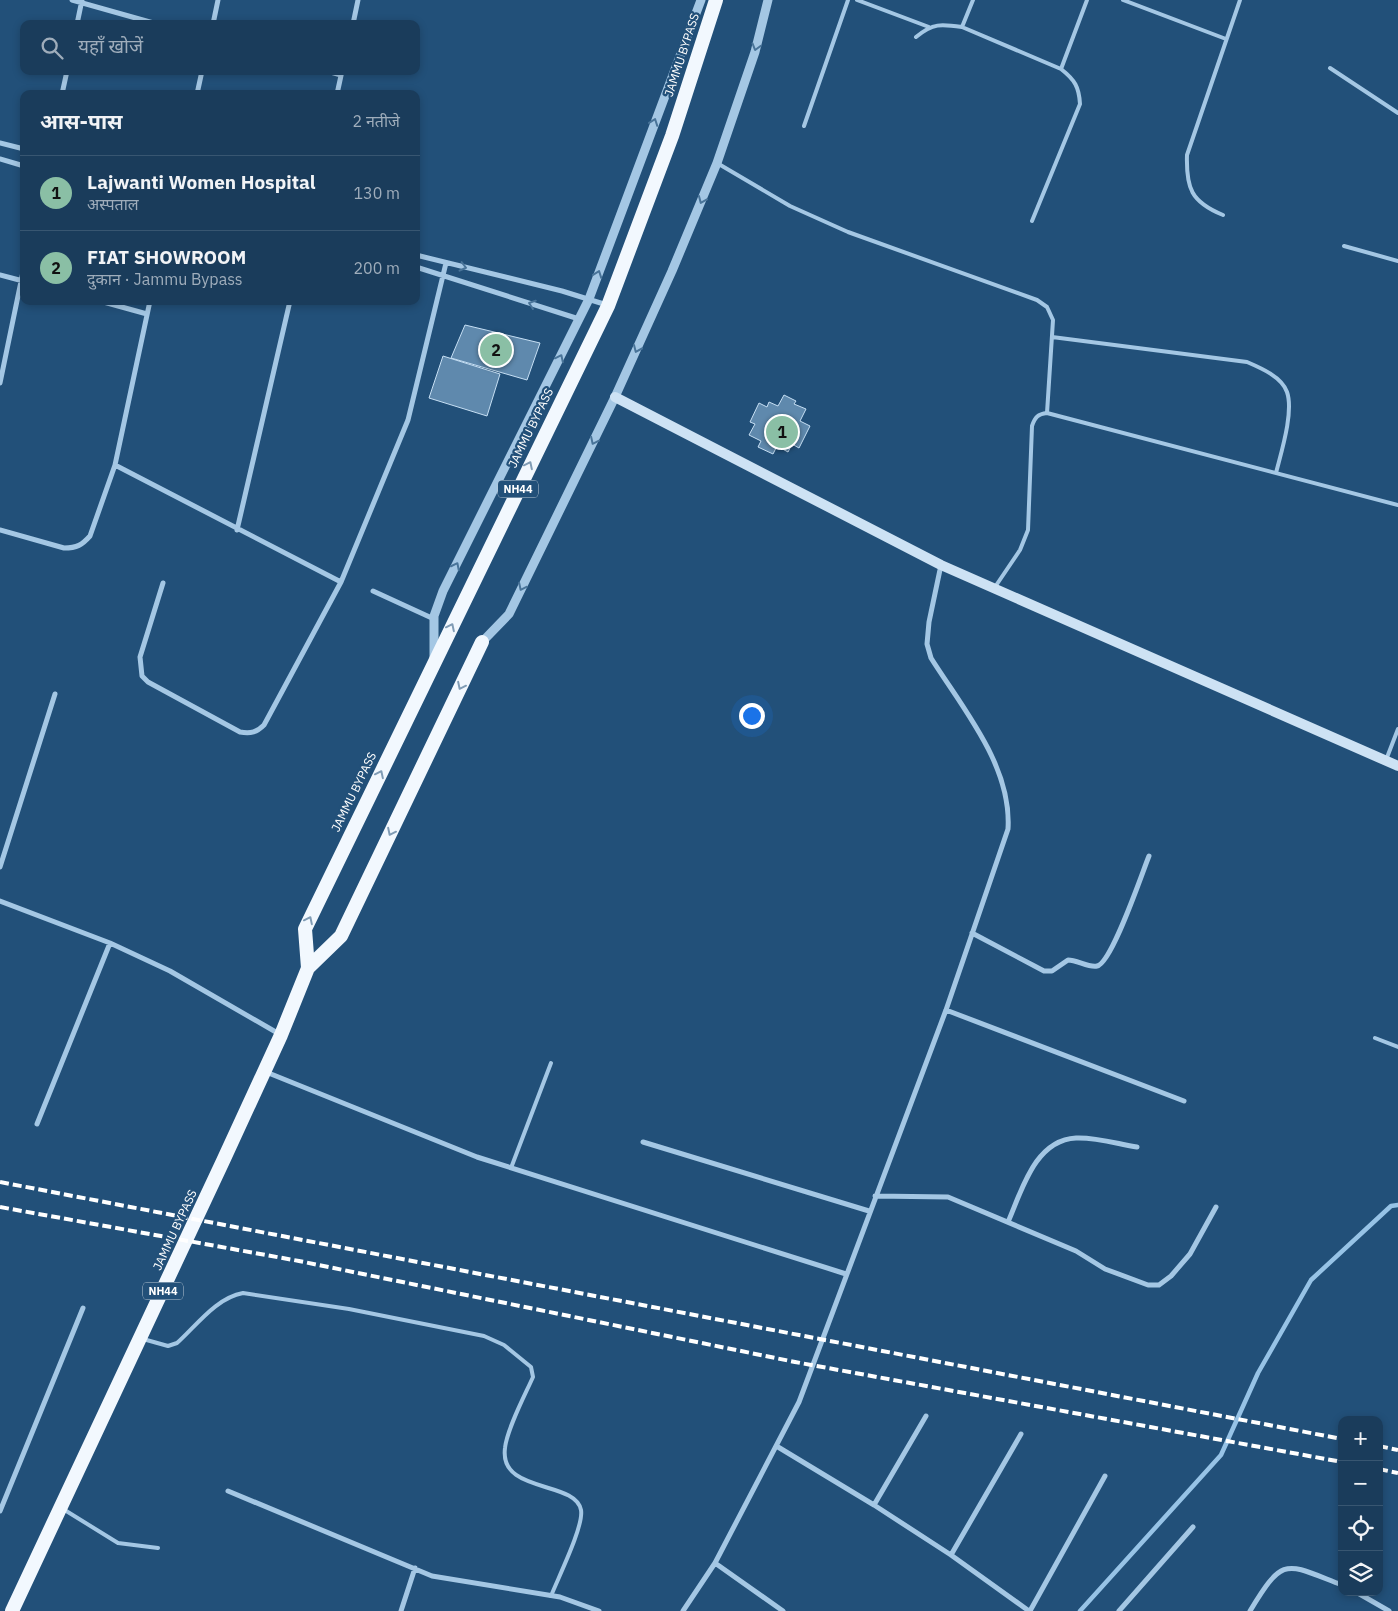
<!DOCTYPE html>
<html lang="hi">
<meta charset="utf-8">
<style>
body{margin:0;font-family:"IBM Plex Sans","Noto Sans Devanagari",sans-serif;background:#234361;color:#f1f3f6}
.controls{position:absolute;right:15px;bottom:15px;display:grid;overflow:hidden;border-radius:10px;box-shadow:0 2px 8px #0003}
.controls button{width:45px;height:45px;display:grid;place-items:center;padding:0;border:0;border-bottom:1px solid #385671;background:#1a3c5b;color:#f1f3f6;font:25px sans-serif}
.you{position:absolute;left:751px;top:715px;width:18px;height:18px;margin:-12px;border:4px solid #fff;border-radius:50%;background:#1a73e8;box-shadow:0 0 0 8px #1a73e833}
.badge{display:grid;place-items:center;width:32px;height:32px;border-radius:50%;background:#8abfa5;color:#111;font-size:16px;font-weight:700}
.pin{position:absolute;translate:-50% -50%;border:2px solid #fff;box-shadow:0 1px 5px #0006}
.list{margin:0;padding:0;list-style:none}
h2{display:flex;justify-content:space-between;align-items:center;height:65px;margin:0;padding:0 20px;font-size:21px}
h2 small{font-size:16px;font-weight:400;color:#9fadbb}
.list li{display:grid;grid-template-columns:32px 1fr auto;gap:15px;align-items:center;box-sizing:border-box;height:75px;padding:0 20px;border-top:1px solid #385671}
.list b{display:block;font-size:19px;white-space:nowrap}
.list p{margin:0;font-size:16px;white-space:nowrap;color:#9fadbb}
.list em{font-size:16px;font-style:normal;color:#9fadbb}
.icon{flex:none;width:28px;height:28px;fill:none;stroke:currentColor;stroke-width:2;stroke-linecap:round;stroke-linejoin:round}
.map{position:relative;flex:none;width:1398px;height:1611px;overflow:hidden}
.search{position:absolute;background:#1a3c5b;box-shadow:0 2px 8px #0003;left:20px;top:20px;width:400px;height:55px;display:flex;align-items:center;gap:12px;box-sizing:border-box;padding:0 18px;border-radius:10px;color:#9fadbb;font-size:19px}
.panel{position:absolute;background:#1a3c5b;box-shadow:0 2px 8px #0003;left:20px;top:90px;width:400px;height:215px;border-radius:10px}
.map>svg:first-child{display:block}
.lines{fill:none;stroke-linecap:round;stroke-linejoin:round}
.stream{stroke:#97c3e6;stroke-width:4.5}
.building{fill:#5f89ad;stroke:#c6dff4}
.service{stroke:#a4c7e4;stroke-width:4}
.minor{stroke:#a4c7e4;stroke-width:5}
.tertiary{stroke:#a4c7e4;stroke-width:9}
.secondary{stroke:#cde2f4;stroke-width:10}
.trunk{stroke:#f2f8fe;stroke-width:14}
.rail{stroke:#fff;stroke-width:4;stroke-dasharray:9 4;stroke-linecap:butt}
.oneway{stroke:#497499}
.oneway2{stroke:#809cb5}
.labels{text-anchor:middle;stroke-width:4.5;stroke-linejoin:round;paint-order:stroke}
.shield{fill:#225079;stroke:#bdcad7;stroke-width:1}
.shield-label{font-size:11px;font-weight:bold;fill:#fff}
.street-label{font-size:12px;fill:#fff;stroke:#225079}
</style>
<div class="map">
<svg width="1398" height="1611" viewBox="0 0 1398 1611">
<rect width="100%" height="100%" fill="#225079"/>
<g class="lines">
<!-- stream -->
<path class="stream" d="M1080,1611L1221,1455L1258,1373L1311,1280L1391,1206L1398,1205"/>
</g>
<!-- building -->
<path class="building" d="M465,325L540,343L527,380L451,358Z
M443,356L500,374L487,416L429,398Z
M784,395L796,401L794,404L806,409L800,421L810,426L799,448L792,444L788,452L777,446L773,454L758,447L761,441L749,435L755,424L750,422L759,403L767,407L769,402L778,406Z"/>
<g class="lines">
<!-- service -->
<path class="service" d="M857,0L929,27
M1123,0L1226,39
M962,27L973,0
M916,37C933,23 941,24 962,27L1061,69C1075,80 1079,87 1080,104L1032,221
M1330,68L1398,113
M1061,69L1087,0
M804,126L848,0
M717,163L790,206L848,232L1037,300L1047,307L1053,320L1047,413
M1223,215C1191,202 1186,188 1187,155L1240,0
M1344,246L1398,261
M1052,337L1247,362C1261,368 1282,377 1287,392C1294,412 1281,453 1276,473
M995,587L1020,550L1028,530L1032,426C1035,417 1038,414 1047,413L1398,505
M1386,760L1398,729
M1375,1038L1398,1047
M511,1168L551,1063
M143,1339L168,1346L177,1343C197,1325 216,1298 243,1293L349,1309L484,1336L504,1345L531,1367L533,1377C525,1395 507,1429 505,1448C499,1494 575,1480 581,1510C584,1526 558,1578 551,1596
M63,1509L118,1543L158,1548"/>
<!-- minor -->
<path class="minor" d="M72,0L157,24
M77,24L82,0
M213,24L218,0
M353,24L358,0
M327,71L341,75
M62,94L67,71
M197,94L202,71
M337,94L342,71
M0,143L24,149
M0,159L24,166
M416,255L562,291L607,305
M416,267L579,319
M0,275L23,281
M100,301L147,314
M0,383L24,267
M115,465L150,301
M0,530L64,548C77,548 82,545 90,536L115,465L341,582
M237,530L290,301
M163,583L140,657L142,676L148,682L240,732C251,734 257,732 264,725L341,582L408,420L446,263
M373,591L434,619
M0,867L55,694
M0,901L110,943L170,971L281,1035
M972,933L1044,971H1052L1068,960C1077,960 1089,968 1097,966C1112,963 1142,873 1149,856
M946,1010L1184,1101
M266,1072L477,1157L846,1274
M37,1124L110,943
M643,1142L869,1211
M875,1196L948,1197L1076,1251L1105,1269L1148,1285H1159L1171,1276L1190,1254L1216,1207
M1008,1222C1022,1190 1035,1140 1076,1138C1096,1137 1118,1144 1137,1147
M778,1447L874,1505L951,1555L1029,1611
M228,1491L432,1576L560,1597L599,1611
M874,1505L926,1416
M0,1511L83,1308
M951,1555L1021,1434
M715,1563L783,1611
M1356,1592L1389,1611
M401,1611L415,1568
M683,1611L715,1563L799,1402L946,1010L1008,829C1012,766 963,709 931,658L927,644L929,622L941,565
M1030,1611L1105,1476
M1119,1611L1193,1527
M1250,1611C1284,1555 1285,1563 1342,1585"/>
<!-- tertiary -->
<path class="tertiary" d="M482,642L509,614L615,397L672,271L717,163L755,52L768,0
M434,659V616L443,591L589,299L701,0"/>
<!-- secondary -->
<path class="secondary" d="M615,397L941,565L1398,766"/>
<!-- trunk -->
<path class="trunk" d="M308,968L305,929L608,306L672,136L716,0
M12,1611L223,1161L281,1035L308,968L341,936L482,642"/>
<!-- rail -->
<path class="rail" d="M0,1182L1342,1439
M0,1207L299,1261L795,1362L1342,1462
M1379,1446L1398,1450
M1379,1469L1398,1473"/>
</g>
<!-- one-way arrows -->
<defs><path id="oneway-chevron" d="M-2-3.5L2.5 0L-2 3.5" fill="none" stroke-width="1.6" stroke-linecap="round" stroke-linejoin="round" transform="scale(1.25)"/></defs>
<g class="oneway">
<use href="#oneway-chevron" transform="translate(756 47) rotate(106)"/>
<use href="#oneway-chevron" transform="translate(654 122) rotate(-70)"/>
<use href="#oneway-chevron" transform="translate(702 200) rotate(113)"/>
<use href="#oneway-chevron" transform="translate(463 267) rotate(14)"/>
<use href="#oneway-chevron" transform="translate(598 274) rotate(-70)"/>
<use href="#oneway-chevron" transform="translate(532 304) rotate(-161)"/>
<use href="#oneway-chevron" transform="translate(637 349) rotate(114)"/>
<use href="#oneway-chevron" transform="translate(560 358) rotate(-64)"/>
<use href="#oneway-chevron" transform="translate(594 441) rotate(116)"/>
<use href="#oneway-chevron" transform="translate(456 566) rotate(-63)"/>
<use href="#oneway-chevron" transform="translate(522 587) rotate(116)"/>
</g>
<g class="oneway2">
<use href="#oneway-chevron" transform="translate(529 465) rotate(-64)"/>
<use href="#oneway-chevron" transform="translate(451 627) rotate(-64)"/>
<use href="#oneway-chevron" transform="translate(461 686) rotate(116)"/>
<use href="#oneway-chevron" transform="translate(380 774) rotate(-64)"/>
<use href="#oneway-chevron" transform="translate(391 832) rotate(116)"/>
<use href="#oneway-chevron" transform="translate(309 920) rotate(-64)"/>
</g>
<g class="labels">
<!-- shield labels -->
<g class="shield">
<rect x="498" y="480.5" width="40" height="17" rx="4"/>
<rect x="143" y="1282.5" width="40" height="17" rx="4"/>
</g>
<g class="shield-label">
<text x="518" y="493">NH44</text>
<text x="163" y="1295">NH44</text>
</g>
<!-- street labels -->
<g class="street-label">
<text transform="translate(682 55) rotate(-72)" y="4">JAMMU BYPASS</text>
<text transform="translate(531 428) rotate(-64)" y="4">JAMMU BYPASS</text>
<text transform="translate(354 792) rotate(-64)" y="4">JAMMU BYPASS</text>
<text transform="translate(175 1230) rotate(-65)" y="4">JAMMU BYPASS</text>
</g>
</g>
</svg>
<div class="controls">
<button>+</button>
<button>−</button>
<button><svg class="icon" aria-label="locate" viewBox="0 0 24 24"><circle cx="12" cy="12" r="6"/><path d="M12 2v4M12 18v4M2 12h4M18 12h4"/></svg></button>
<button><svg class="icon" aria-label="layers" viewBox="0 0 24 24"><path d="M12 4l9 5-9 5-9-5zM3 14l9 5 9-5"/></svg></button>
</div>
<div class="you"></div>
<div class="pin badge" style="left:782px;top:432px">1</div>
<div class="pin badge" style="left:496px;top:350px">2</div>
<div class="search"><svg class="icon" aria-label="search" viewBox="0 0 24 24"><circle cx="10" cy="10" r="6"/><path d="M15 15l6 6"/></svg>यहाँ खोजें</div>
<section class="panel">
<h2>आस-पास<small>2 नतीजे</small></h2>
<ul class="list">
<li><span class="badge">1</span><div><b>Lajwanti Women Hospital</b><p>अस्पताल</p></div><em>130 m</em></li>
<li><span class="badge">2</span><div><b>FIAT SHOWROOM</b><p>दुकान · Jammu Bypass</p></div><em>200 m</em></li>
</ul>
</section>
</div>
